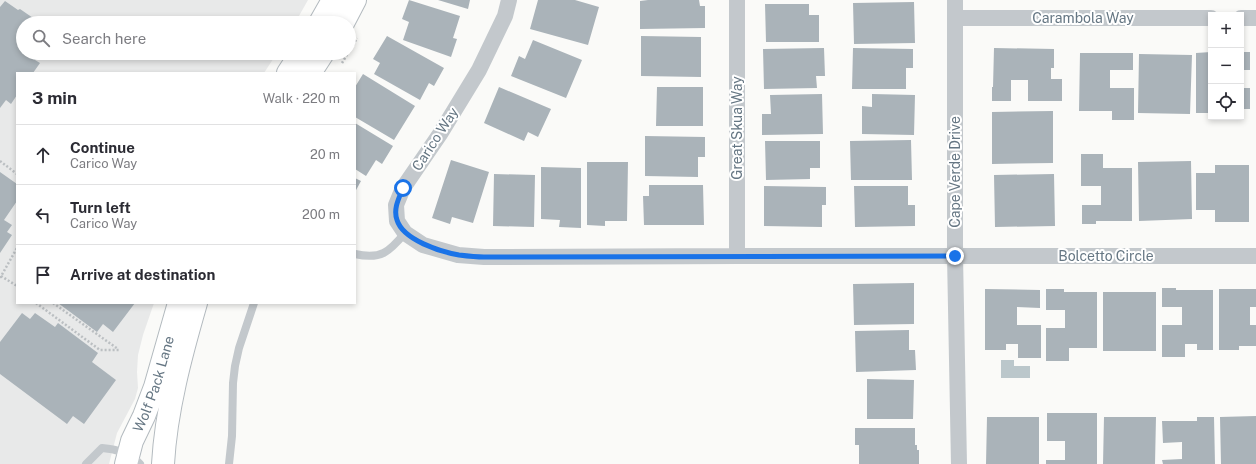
<!DOCTYPE html>
<meta charset="utf-8">
<style>
body{margin:0;font-family:"Public Sans",sans-serif;background:#f7f7f7;color:#2b2b33}
.controls{position:absolute;right:12px;top:12px;display:grid;overflow:hidden;border-radius:0px;box-shadow:0 2px 6px #0003}
.controls button{width:36px;height:36px;display:grid;place-items:center;padding:0;border:0;border-bottom:1px solid #e1e1e2;background:#fff;color:#2b2b33;font:20px sans-serif}
.stop{position:absolute;width:12px;height:12px;margin:-9px;border:3px solid #1a73e8;border-radius:50%;background:#fff}
.stop.end{background:#1a73e8;border-color:#fff;box-shadow:0 1px 4px #0008}
.list{margin:0;padding:0;list-style:none}
h2{display:flex;justify-content:space-between;align-items:center;height:52px;margin:0;padding:0 16px;font-size:17px}
h2 small{font-size:13px;font-weight:400;color:#7c7c81}
.list li{display:grid;grid-template-columns:26px 1fr auto;gap:12px;align-items:center;box-sizing:border-box;height:60px;padding:0 16px;border-top:1px solid #e1e1e2}
.list b{display:block;font-size:15px;white-space:nowrap}
.list p{margin:0;font-size:13px;white-space:nowrap;color:#7c7c81}
.list em{font-size:13px;font-style:normal;color:#7c7c81}
.icon{flex:none;width:22px;height:22px;fill:none;stroke:currentColor;stroke-width:2;stroke-linecap:round;stroke-linejoin:round}
.map{position:relative;flex:none;width:1256px;height:464px;overflow:hidden}
.search{position:absolute;background:#fff;box-shadow:0 2px 6px #0003;left:16px;top:16px;width:340px;height:44px;display:flex;align-items:center;gap:10px;box-sizing:border-box;padding:0 14px;border-radius:22px;color:#7c7c81;font-size:15px}
.panel{position:absolute;background:#fff;box-shadow:0 2px 6px #0003;left:16px;top:72px;width:340px;height:232px;border-radius:0px}
.map>svg:first-child{display:block}
.built{fill:#e8e9e9}
.water{fill:#bbc7cb}
.building{fill:#aab3b9}
.lines{fill:none;stroke-linecap:round;stroke-linejoin:round}
.secondary-casing{stroke:#b3babf;stroke-width:24}
.path{stroke:#bbbfc2;stroke-width:2.5;stroke-dasharray:2 2;stroke-linecap:butt}
.lane{stroke:#c3c8cc;stroke-width:8}
.street{stroke:#c3c8cc;stroke-width:16}
.secondary{stroke:#fff;stroke-width:22}
.route{stroke:#1a73e8;stroke-width:5}
.labels{text-anchor:middle;stroke-width:4;stroke-linejoin:round;paint-order:stroke}
.street-label{font-size:14px;fill:#657683;stroke:#fff}
</style>
<div class="map">
<svg width="1256" height="464" viewBox="0 0 1256 464">
<rect width="100%" height="100%" fill="#fafaf8"/>
<!-- built -->
<path class="built" d="M0,0H308L295,23H23V53H277L264,73H17V303H154L143,335L138,355L137,372L138,388L135,399L117,433L109,464H0Z"/>
<!-- water -->
<path class="water" d="M1001,360H1014V366H1030V378H1001Z"/>
<!-- building -->
<path class="building" d="M409,0L460,16L453,38L457,39L451,57L403,40L409,22L402,19Z
M438,0H470L468,9Z
M538,0H575L599,7L588,45L530,29Z
M648,0H699L700,6H705V28L640,29V1Z
M5,1L18,10L20,9L36,20L35,22L36,23H23V53H41L35,60L40,63L33,73H17V95L11,104L6,100L0,108V7Z
M914,2L915,43L854,44L853,3Z
M765,4H809V15H819V42H766Z
M387,36L444,68L434,86L429,83L420,100L374,74L380,63L373,59Z
M641,36L701,37V77L641,76Z
M533,40L582,60L566,98L511,76L519,56L525,59Z
M824,48L825,76H816L817,88L764,89L763,49Z
M853,48L913,49V68H906V89H852Z
M994,48L1054,49V68H1051V79H1062V101H1028V80H1011V101H992V87H993Z
M1211,52V113H1196V53Z
M1241,52H1250V70H1241Z
M1080,53H1133V70H1110V88H1134V120H1112V111H1079Z
M1139,54L1192,55L1190,114L1138,113Z
M363,74L415,106L394,140L355,117V87Z
M499,87L551,109L538,137L528,132L524,141L484,123Z
M657,87H703V126H656Z
M1241,88H1250V109H1241Z
M822,94L823,134L762,135V114H771L770,95Z
M872,94L915,95L914,135L862,134V106L872,107Z
M1053,111V163L992,164V112Z
M355,123L393,146L382,164L376,160L366,176L355,169Z
M645,136L705,137V157H698V177L645,176Z
M911,140L912,180H851L850,141Z
M765,141H820V168H810V179L766,180Z
M1081,154H1103V168H1132V221H1096V224H1082V205H1101V186H1081Z
M451,160L489,172L473,223L452,217L450,224L432,218Z
M1191,161L1192,219L1139,221L1138,162Z
M587,162H628L627,221H605V226L587,225Z
M1215,165H1249V222H1215V210H1196V173H1215Z
M541,167L581,168V228L559,227L560,220L541,219Z
M0,172L17,184V201L4,220L12,225L7,232L12,235L0,253Z
M494,174L535,175L534,227L493,226Z
M1054,174L1055,226L995,227L994,175Z
M355,178L361,181L355,192Z
M649,185H703L704,225H644L643,196H649Z
M764,186L826,187V205H822V227L764,226Z
M854,186H908V205H915V226L855,227Z
M914,283V324L854,325L853,284Z
M1162,288H1176V290H1213V350H1197V344H1185V357H1162V325H1182V307H1162Z
M985,289L1040,290V308L1017,307V325H1041V358H1018V344H1006V350H985Z
M1046,289H1064V292H1097V348H1069V361H1046V328H1065V310H1046Z
M1219,289H1256V307H1250V325H1256V346H1239V350H1219Z
M1103,292H1156V351H1103Z
M58,303H135L113,332L103,324L97,332Z
M22,313L30,319L35,313L55,327L58,323L98,353L92,362L116,380L84,424L73,416L67,424L0,374V342Z
M909,330V350H915L916,370L856,372L855,331Z
M867,379L914,380L913,419H867Z
M1047,413H1097V464H1046V460H1065V441H1047Z
M1256,416V464H1221L1220,417Z
M987,417H1039V464H986Z
M1104,417H1156L1155,464H1103Z
M1197,417H1214L1215,464H1163L1162,460L1182,459V442L1163,443L1162,421H1197Z
M855,428H915V445H917V450H919V464H859V445H855Z"/>
<g class="lines">
<defs>
<g id="secondary">
<path d="M320,23L333,0"/>
<path d="M343,23L355,0"/>
<path d="M288,73L301,53"/>
<path d="M310,73L323,53"/>
<path id="s1" d="M126,464L132,441L144,416L155,387L179,303"/>
<path d="M163,464C166,410 181,355 196,303"/>
</g>
</defs>
<!-- secondary casing -->
<use href="#secondary" class="secondary-casing"/>
<!-- path -->
<path class="path" d="M349,52L357,38
M342,63L348,53
M0,161L17,174
M1,276L17,286
M0,278L17,248
M36,303L100,350H119
M53,303L118,349"/>
<!-- lane -->
<path class="lane" d="M355,254C381,260 389,252 405,233
M86,464L102,448C116,449 130,453 140,464
M229,464L232,436L233,383L235,366L239,348L254,303"/>
<!-- street -->
<path class="street" d="M509,0L505,16L479,70L440,134L403,188L396,205L397,221L405,233L423,245L458,255L484,257L737,256H1256
M737,0V256
M955,0V256L959,464
M955,18H1211
M1241,18H1256"/>
<!-- secondary -->
<use href="#secondary" class="secondary"/>
</g>
<g class="lines">
<!-- route -->
<path class="route" d="M403,188C399,198 393,209 397,220C403,240 441,252 459,255C467,256 476,257 484,257L955,256"/>
</g>
<g class="labels">
<!-- street labels -->
<g class="street-label">
<text x="1083" y="23">Carambola Way</text>
<text transform="translate(737 128) rotate(-90)" y="5">Great Skua Way</text>
<text transform="translate(435 139) rotate(-57)" y="5">Carico Way</text>
<text transform="translate(955 172) rotate(-90)" y="5">Cape Verde Drive</text>
<text x="1106" y="261">Bolcetto Circle</text>
<text dy="5" stroke="none"><textPath href="#s1" startOffset="85">Wolf Pack Lane</textPath></text>
</g>
</g>
</svg>
<div class="controls">
<button>+</button>
<button>−</button>
<button><svg class="icon" aria-label="locate" viewBox="0 0 24 24"><circle cx="12" cy="12" r="6"/><path d="M12 2v4M12 18v4M2 12h4M18 12h4"/></svg></button>
</div>
<div class="stop" style="left:403px;top:188px"></div>
<div class="stop end" style="left:955px;top:256px"></div>
<div class="search"><svg class="icon" aria-label="search" viewBox="0 0 24 24"><circle cx="10" cy="10" r="6"/><path d="M15 15l6 6"/></svg>Search here</div>
<section class="panel">
<h2>3 min<small>Walk · 220 m</small></h2>
<ul class="list">
<li><svg class="icon" aria-label="ahead" viewBox="0 0 24 24"><path d="M12 20V5M6 11l6-6 6 6"/></svg><div><b>Continue</b><p>Carico Way</p></div><em>20 m</em></li>
<li><svg class="icon" aria-label="left" viewBox="0 0 24 24"><path d="M17 20v-9H6M10 6l-5 5 5 5"/></svg><div><b>Turn left</b><p>Carico Way</p></div><em>200 m</em></li>
<li><svg class="icon" aria-label="arrive" viewBox="0 0 24 24"><path d="M6 21V4h12l-3 4 3 4H6"/></svg><div><b>Arrive at destination</b></div></li>
</ul>
</section>
</div>
